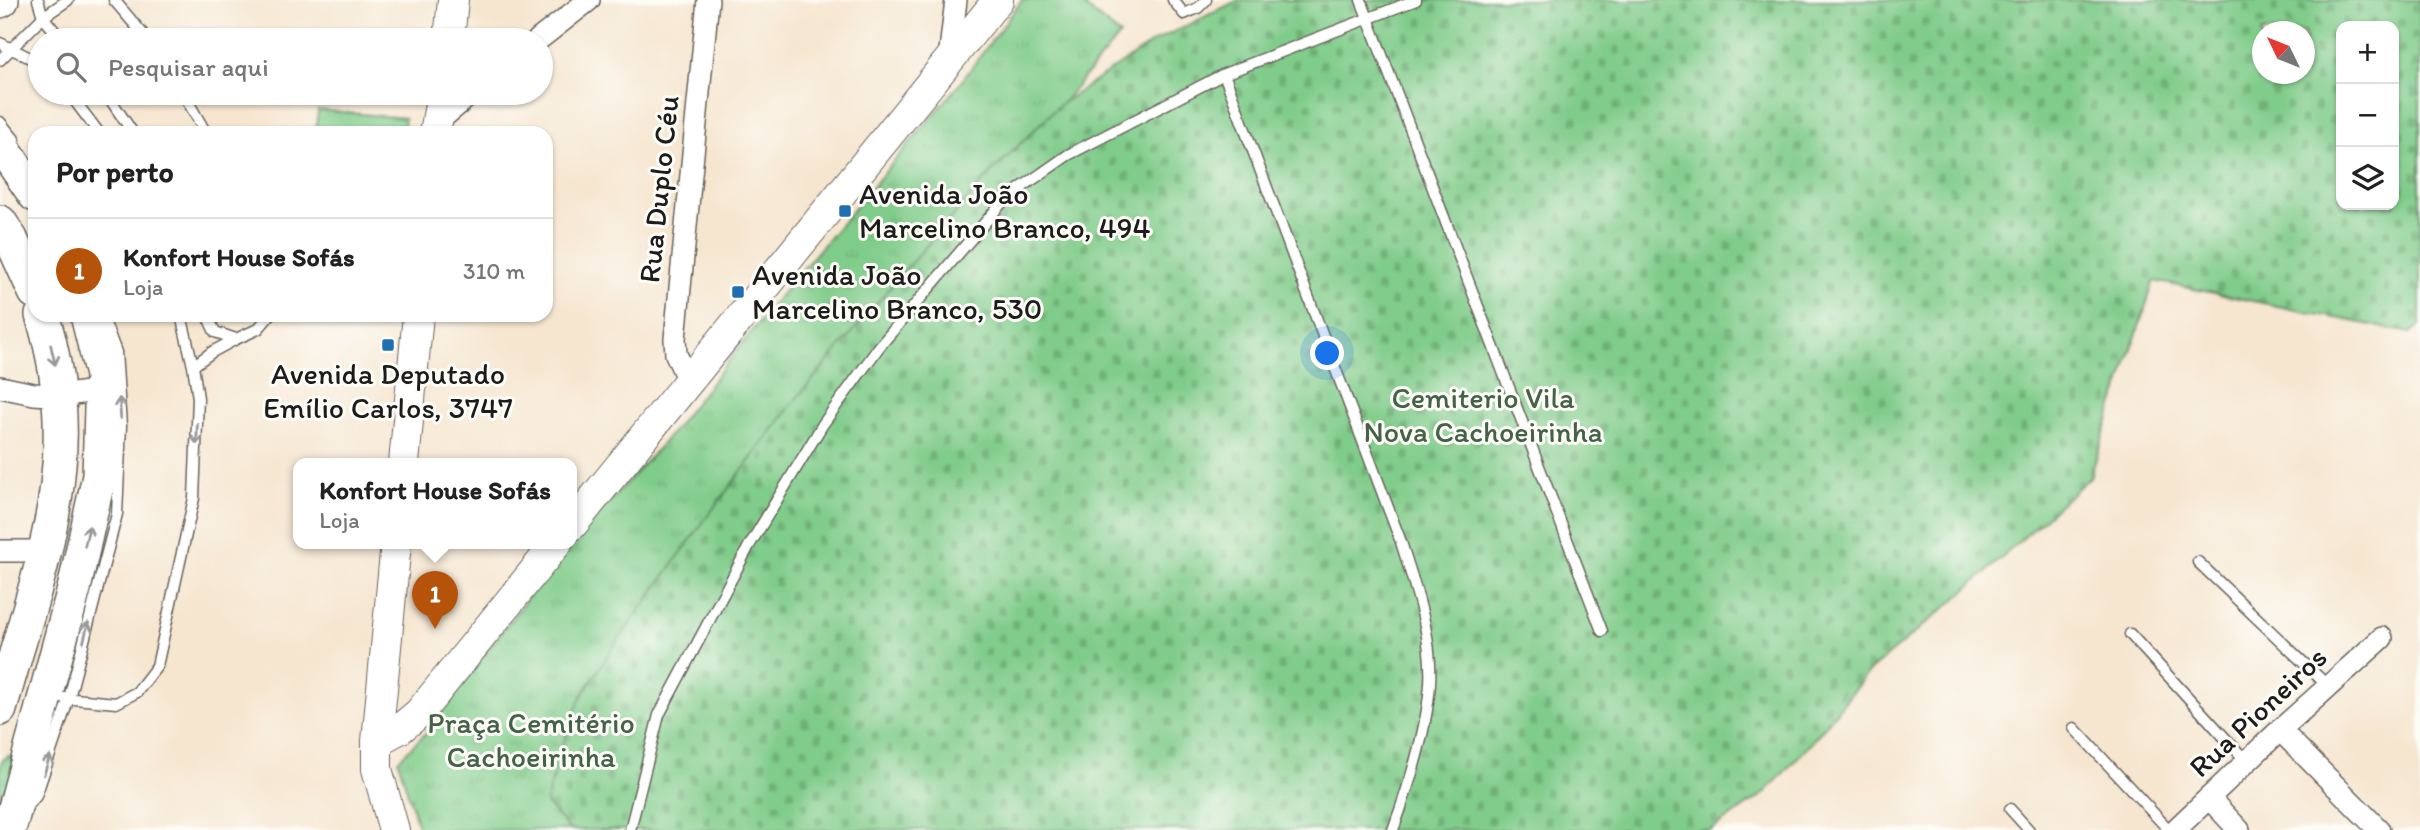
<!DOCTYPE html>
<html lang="pt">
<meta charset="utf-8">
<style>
body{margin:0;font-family:Itim,sans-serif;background:#f2f2f2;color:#222}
.controls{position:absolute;right:21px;top:21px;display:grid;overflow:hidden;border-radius:14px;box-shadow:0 2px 5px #0004}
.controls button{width:63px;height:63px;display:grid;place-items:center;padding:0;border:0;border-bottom:2px solid #e0e0e0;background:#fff;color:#222;font:35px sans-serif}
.compass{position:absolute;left:2252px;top:21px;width:63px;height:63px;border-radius:50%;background:#fff;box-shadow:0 2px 5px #0004;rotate:313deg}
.you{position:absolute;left:1328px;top:354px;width:24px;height:24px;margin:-18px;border:5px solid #fff;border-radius:50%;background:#1a73e8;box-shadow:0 0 0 10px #1a73e833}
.badge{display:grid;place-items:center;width:46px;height:46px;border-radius:50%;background:#b45309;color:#fff;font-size:23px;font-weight:700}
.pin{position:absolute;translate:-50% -58px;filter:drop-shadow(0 2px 4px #0008)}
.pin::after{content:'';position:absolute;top:37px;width:24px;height:21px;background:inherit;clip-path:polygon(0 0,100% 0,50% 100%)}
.popup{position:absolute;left:293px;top:458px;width:284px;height:91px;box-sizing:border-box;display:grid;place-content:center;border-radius:14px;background:#fff;filter:drop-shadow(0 2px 5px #0005);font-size:23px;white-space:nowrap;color:#767676}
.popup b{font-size:26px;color:#222}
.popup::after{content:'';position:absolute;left:50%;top:100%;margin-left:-14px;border:14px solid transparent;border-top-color:#fff}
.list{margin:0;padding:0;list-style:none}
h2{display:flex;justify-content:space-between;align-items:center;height:91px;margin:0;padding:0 28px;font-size:30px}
h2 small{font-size:23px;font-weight:400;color:#767676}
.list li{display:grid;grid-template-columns:46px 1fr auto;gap:21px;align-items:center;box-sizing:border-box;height:105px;padding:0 28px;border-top:2px solid #e0e0e0}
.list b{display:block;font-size:26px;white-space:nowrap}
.list p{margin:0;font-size:23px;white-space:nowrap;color:#767676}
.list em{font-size:23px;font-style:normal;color:#767676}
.icon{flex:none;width:38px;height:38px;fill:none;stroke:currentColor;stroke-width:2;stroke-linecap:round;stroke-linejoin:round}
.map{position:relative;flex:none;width:2420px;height:830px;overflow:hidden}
.search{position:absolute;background:#fff;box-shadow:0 2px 5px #0004;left:28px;top:28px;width:525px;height:77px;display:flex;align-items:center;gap:18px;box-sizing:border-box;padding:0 24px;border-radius:38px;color:#767676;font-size:26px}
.panel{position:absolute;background:#fff;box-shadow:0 2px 5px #0004;left:28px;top:126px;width:525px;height:196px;border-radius:21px}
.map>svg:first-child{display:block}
.grass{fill:url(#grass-tufts);stroke:#4e7453;stroke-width:2}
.cemetery{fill:url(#cemetery-stones);stroke:#4e7453;stroke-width:2;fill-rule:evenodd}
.pitch{fill:#80cc8a;stroke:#4e7453;stroke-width:2}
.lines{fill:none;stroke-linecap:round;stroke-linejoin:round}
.lane-casing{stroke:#68635b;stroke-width:13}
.street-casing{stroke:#68635b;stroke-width:24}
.secondary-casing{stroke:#68635b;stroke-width:32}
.primary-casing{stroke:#68635b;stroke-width:36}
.lane{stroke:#fff;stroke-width:10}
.street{stroke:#fff;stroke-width:21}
.secondary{stroke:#fff;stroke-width:30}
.primary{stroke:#fff;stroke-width:33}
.oneway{stroke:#999}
.poi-dot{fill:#1f6fb2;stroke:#fdfcf7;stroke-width:2.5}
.labels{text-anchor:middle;stroke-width:6;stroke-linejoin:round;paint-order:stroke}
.street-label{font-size:30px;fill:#1c1c1c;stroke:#fdfcf7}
.poi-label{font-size:30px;fill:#1c1c1c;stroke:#fdfcf7;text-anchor:start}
.park-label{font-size:30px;fill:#446248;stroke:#fdfcf7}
</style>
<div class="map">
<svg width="2420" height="830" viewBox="0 0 2420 830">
<defs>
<pattern id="grass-tufts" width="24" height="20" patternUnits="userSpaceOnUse" patternTransform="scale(1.75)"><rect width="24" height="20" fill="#80cc8a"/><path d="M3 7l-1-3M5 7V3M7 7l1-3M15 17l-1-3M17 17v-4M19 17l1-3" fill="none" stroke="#6eaf76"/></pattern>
<pattern id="cemetery-stones" width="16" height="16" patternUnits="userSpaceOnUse" patternTransform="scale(1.75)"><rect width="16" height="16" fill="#80cc8a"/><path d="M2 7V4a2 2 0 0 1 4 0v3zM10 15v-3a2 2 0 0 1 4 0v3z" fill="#6eaf76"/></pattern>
</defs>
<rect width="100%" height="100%" fill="#fdfcf7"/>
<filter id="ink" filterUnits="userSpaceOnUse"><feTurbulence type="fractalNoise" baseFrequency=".0143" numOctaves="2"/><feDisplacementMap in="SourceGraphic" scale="14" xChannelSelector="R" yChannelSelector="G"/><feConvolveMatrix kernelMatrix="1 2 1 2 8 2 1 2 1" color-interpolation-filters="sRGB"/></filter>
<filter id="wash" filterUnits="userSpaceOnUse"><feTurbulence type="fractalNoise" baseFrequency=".00686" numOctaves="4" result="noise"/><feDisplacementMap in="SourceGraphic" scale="28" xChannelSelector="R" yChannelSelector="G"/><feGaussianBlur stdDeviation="1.57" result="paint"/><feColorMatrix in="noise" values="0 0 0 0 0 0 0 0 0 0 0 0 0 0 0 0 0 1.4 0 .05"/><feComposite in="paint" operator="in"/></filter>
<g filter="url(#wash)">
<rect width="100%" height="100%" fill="#f6e6d0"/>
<!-- grass -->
<path class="grass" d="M1022,0H1077L1120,35L974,208L607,830H419L398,760L424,735L550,568L669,436L774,303L958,86Z
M8,756L17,760L0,830V770L2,761Z"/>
<!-- cemetery -->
<path class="cemetery" d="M1239,0H2420V326L2410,333L2154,281L2090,477L1964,592L1870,670L1812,742L1764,794L1711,830H570L546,803L560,752L581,697L616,643L704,521L796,399L906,269L988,176L1058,106L1153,42ZM2341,26H2394V205H2341ZM2262,32H2304V74H2262Z"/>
<!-- pitch -->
<path class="pitch" d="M318,110L405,118L403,133H316Z"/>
</g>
<g filter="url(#ink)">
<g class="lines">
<defs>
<path id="lane" d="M114,0L148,40
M1173,0L1184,14L1198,8L1206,0
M1361,0L1602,631
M62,40L43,17L68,0
M0,43L40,63
M0,60L43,17L38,0
M1224,74L1401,542C1415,587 1433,636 1430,684C1427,730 1409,786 1393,830
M69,93L99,133
M106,93L133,133
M183,93L206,133
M0,122L14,139
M207,315L215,332L236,339L258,329L270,315
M193,366L212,352L236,339
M2198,562L2328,686
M2130,634L2247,762
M64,698L116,703L137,692L157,666L194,498L198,398L193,366L181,315
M2074,728L2169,830
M25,808L36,796L69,698L117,514L121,426L116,352L103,318
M2010,809L2029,830
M630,830L659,715L749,546L823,424L879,347L1005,199L1068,155L1224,74L1416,0"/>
<path id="street" d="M538,40L589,0
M949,59L956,0
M436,123L472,93
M688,381L676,354L675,339L708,0
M0,387L34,394L60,396L102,390
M0,551H47
M2280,730L2379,830
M2209,798L2239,830
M2175,830L2280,730L2382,638"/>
<path id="secondary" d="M449,40L453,0
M435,133L442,93
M404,463L418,315
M572,525L998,0
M377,741L401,728L419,713L557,543
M394,830L377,769V741L396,543"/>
<path id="primary" d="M0,1L2,0
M0,144L35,195
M0,222L11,239L35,292
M0,709C38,571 88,460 42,315
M9,830L74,589L99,476L102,375L87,315"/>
</defs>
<!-- lane casing -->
<use href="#lane" class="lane-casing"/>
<!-- street casing -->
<use href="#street" class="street-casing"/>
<!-- secondary casing -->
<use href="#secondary" class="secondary-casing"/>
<!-- primary casing -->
<use href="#primary" class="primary-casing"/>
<!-- lane -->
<use href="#lane" class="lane"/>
<!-- street -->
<use href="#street" class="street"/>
<!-- secondary -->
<use href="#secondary" class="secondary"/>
<!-- primary -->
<use href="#primary" class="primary"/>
</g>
<!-- one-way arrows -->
<defs><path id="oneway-shaft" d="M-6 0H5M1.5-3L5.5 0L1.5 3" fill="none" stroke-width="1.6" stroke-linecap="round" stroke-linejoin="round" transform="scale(1.75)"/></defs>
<g class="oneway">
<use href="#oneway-shaft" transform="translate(53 355) rotate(77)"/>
<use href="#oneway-shaft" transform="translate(120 408) rotate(-94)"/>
<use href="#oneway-shaft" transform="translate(197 434) rotate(92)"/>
<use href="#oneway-shaft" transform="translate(87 536) rotate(-77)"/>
<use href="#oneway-shaft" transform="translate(86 632) rotate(-76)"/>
<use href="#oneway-shaft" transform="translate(47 765) rotate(-72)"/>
</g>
</g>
<!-- markers -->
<g class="poi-dot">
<rect x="838" y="204" width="14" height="14" rx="3.5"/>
<rect x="731" y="285" width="14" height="14" rx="3.5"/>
<rect x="381" y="338" width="14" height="14" rx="3.5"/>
</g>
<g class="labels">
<!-- street labels -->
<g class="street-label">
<text transform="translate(659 189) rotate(-84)" y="10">Rua Duplo Céu</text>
<text transform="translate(2258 712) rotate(-43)" y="10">Rua Pioneiros</text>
</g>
<!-- poi labels -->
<g class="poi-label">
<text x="859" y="204">Avenida João<tspan x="859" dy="34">Marcelino Branco, 494</tspan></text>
<text x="752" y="285">Avenida João<tspan x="752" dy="34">Marcelino Branco, 530</tspan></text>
<text x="388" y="384" text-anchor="middle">Avenida Deputado<tspan x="388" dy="34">Emílio Carlos, 3747</tspan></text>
</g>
<!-- park labels -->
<g class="park-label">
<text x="1483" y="408">Cemiterio Vila<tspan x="1483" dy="34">Nova Cachoeirinha</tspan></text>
<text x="531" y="733">Praça Cemitério<tspan x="531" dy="34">Cachoeirinha</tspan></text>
</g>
</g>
</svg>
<div class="controls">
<button>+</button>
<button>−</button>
<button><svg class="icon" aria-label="layers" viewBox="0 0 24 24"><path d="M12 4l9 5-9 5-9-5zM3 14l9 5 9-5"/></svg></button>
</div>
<svg class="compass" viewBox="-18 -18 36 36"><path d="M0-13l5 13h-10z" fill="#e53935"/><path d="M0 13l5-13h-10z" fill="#767676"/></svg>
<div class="you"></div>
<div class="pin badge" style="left:435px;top:629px">1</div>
<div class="popup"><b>Konfort House Sofás</b>Loja</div>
<div class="search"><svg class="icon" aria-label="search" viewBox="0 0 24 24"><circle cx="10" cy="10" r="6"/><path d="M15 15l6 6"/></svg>Pesquisar aqui</div>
<section class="panel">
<h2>Por perto<small></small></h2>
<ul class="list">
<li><span class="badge">1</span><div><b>Konfort House Sofás</b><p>Loja</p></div><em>310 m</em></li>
</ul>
</section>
</div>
